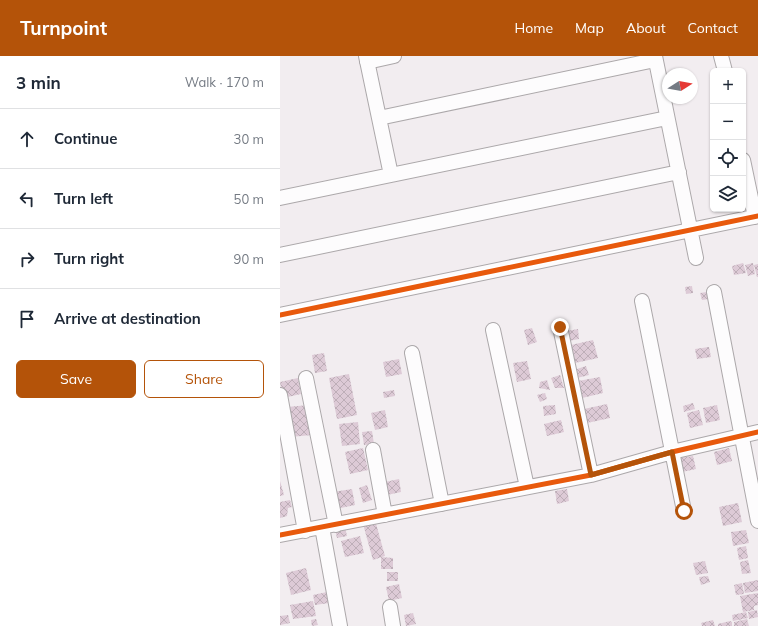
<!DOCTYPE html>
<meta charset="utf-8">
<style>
body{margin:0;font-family:Mulish,sans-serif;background:#f6f6f7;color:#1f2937}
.controls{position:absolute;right:12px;top:12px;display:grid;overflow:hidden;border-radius:6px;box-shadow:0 1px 3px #0004}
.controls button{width:36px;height:36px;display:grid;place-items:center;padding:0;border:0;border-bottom:1px solid #e0e1e3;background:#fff;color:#1f2937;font:20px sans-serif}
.compass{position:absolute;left:382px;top:12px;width:36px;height:36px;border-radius:50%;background:#fff;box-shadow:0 1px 3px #0004;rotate:79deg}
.stop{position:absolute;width:12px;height:12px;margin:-9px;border:3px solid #b45309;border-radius:50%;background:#fff}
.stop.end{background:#b45309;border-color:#fff;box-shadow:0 1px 4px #0008}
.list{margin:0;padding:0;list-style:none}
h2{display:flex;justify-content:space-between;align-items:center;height:52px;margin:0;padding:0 16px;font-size:17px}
h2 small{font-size:13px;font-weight:400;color:#747a83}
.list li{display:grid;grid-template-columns:26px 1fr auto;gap:12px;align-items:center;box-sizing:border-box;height:60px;padding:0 16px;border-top:1px solid #e0e1e3}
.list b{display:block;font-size:15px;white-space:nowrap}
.list em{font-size:13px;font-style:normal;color:#747a83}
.actions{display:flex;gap:8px;padding:12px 16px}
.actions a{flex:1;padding:9px 0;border:1px solid #b45309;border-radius:6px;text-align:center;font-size:14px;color:#b45309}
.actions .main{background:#b45309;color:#fff}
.icon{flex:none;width:22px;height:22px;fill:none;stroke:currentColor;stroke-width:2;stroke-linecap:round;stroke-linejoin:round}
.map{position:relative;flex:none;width:478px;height:570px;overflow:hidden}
header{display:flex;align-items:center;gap:24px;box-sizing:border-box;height:56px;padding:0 20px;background:#b45309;color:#fff}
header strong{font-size:19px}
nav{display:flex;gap:22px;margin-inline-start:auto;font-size:14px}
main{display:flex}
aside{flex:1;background:#fff}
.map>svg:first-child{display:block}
.building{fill:url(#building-cross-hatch)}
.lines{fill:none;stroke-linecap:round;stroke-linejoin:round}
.minor-casing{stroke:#aca8aa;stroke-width:16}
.minor{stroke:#fdfcfd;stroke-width:14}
.cycleway-casing{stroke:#fff;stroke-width:8}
.cycleway{stroke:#e8590c;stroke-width:5}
.route{stroke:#b45309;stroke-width:5}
</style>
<header>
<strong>Turnpoint</strong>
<nav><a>Home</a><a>Map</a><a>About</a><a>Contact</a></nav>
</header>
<main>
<aside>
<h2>3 min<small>Walk · 170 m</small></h2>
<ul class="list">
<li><svg class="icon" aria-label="ahead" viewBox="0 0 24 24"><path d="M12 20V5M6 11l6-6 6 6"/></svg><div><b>Continue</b></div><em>30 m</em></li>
<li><svg class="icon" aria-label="left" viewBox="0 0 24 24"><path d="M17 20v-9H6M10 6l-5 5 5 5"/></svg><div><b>Turn left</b></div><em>50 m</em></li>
<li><svg class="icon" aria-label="right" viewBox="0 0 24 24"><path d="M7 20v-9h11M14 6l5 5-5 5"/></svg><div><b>Turn right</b></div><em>90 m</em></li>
<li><svg class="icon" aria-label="arrive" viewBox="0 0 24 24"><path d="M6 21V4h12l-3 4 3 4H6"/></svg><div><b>Arrive at destination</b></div></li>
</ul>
<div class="actions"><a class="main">Save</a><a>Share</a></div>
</aside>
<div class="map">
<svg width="478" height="570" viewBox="0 0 478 570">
<defs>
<pattern id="building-cross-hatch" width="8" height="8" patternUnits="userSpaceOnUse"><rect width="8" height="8" fill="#ddcad6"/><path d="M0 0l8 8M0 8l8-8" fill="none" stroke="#beaeb8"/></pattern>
</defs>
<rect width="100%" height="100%" fill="#f2edf0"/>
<!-- building -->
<path class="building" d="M463,207L466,217L454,219L452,210Z
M473,207L475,218L468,220L465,209Z
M478,208V221H477L474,209Z
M412,230L413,237L406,238L405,231Z
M427,236L429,243L422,244L420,237Z
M252,272L257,286L248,289L244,274Z
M298,273L299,283L288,285L287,275Z
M313,284L318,302L295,307L291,289Z
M429,291L431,301L417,303L415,293Z
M44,297L47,315L35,317L32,299Z
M119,303L122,318L106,321L103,306Z
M247,305L251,323L237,326L233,307Z
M306,310L309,319L297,322L294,314Z
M69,318L77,359L57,363L49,322Z
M280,319L284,332H275L271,322Z
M320,321L323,337L302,342L298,325Z
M18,322L21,338L3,342L0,326Z
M267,324L270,334L259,332L260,326Z
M114,334L115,340L104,342L103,336Z
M265,337L267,343L260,346L257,339Z
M413,347L415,353L404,356L403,350Z
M327,348L330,362L307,367L304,353Z
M29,349L32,379L10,381L7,351Z
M275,349L276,358L264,360L263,350Z
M437,349L440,364L426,367L423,352Z
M105,354L108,371L95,374L91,357Z
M419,354L423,369L410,372L407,357Z
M281,364L284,376L267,380L264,368Z
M78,366L80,388L62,390L59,368Z
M92,375L94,388L84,389L82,376Z
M83,392L88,414L70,418L65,396Z
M449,392L452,405L437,409L434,396Z
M413,400L416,413L402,416L399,402Z
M119,423L121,436L107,439L105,426Z
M0,425L4,439L0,440Z
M87,429L92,444L83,447L79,432Z
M72,433L75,449L56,453L53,436Z
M287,433L289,445L277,448L275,435Z
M10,444L12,451L8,452L7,460L0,462V446Z
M458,447L462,466L443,470L439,451Z
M95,464L105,500L93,504L83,468Z
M65,471L67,480L57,482L55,473Z
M466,474L469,487L453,490L451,476Z
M80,480L84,497L65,501L61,485Z
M466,490L468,502L459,504L457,492Z
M101,501L113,502V513H101Z
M468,504L471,517L462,518L460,506Z
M425,505L428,517L416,519L413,507Z
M26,512L31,534L11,539L6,517Z
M107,516H118V525H107Z
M428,520L430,526L421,529L419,521Z
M478,524V535L465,537L463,527Z
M462,527L464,538L456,539L454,529Z
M119,528L122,542L109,545L106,531Z
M47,536L49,547L35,549L33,539Z
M478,537V549L474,550V554L463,556L460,540Z
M33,545L36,560L13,563L10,549Z
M477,554L478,561L469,563L468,556Z
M466,556L468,562L453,565L452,559Z
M133,557L136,568L126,570L124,559Z
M8,559L10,567L0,569V560Z
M36,563L38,569L32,570L31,564Z
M467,563L469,570H454V566Z
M433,564L435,570H422L421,567Z
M450,565L452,566V570H438V568Z"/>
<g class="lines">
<defs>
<path id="minor" d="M86,0L111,119
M375,0L416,202
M441,0L445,15
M87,6L114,0
M99,62L375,4
M463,104L475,161
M0,142L387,62
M0,199L399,116
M434,236L478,465
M362,245L404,455
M0,259L478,160
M280,271L311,419
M213,274L247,431
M132,297L162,448
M26,322L56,469
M0,339L25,475
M93,394L105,459
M42,471L60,570
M0,479L311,419L392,396L478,376
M110,551L113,570"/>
</defs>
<!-- minor casing -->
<use href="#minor" class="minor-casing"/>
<!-- minor -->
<use href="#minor" class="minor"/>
<defs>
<path id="cycleway" d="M0,259L478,160
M0,479L311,419L392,396L478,376"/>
</defs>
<!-- cycleway casing -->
<use href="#cycleway" class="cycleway-casing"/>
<!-- cycleway -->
<use href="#cycleway" class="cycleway"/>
</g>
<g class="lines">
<!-- route -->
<path class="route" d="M280,271L311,419L392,396L404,455"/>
</g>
</svg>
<div class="controls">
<button>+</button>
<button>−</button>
<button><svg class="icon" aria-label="locate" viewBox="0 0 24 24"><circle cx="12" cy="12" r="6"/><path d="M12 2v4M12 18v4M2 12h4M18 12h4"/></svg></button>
<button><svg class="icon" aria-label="layers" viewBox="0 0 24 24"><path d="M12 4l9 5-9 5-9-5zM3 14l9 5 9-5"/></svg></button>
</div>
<svg class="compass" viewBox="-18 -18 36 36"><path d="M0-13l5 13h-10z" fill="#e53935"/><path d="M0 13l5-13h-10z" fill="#747a83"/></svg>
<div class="stop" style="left:404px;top:455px"></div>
<div class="stop end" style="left:280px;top:271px"></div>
</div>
</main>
